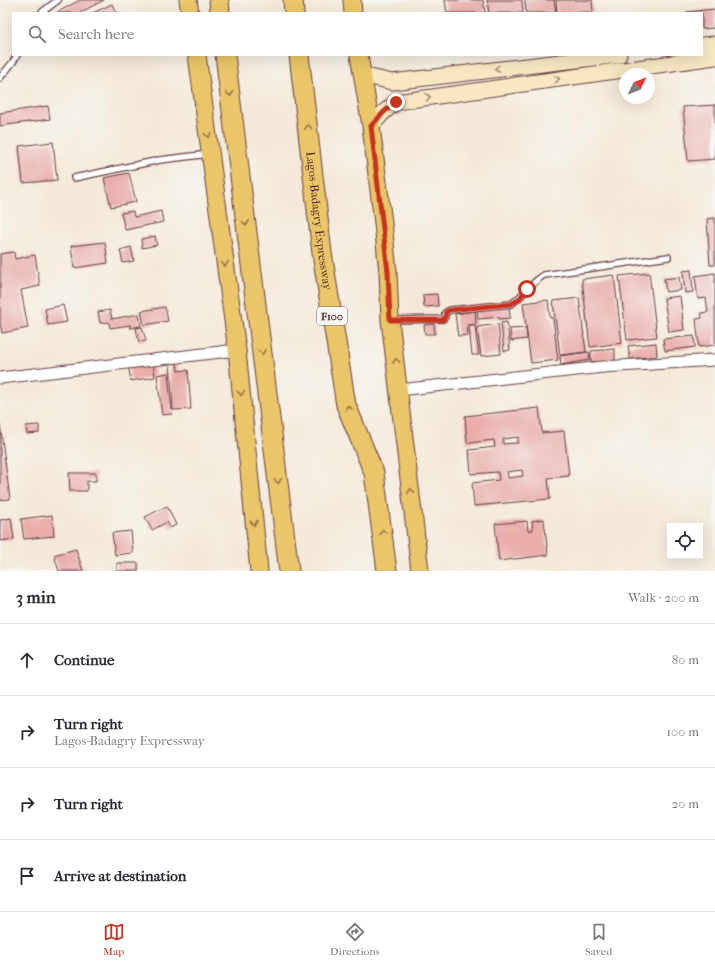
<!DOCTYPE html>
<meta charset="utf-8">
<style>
body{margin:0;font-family:"IM FELL French Canon",serif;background:#f2f2f3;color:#2b2b33}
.controls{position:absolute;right:12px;bottom:12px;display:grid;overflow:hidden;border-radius:0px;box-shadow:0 4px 16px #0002}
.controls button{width:36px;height:36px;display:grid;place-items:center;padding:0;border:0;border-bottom:1px solid #e1e1e2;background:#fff;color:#2b2b33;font:20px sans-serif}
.compass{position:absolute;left:619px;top:68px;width:36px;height:36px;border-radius:50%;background:#fff;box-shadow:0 4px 16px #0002;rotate:47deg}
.stop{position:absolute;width:12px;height:12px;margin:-9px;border:3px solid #c8321e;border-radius:50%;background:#fff}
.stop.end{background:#c8321e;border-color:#fff;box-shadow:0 1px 4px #0008}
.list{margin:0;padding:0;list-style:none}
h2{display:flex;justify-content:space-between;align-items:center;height:52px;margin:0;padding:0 16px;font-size:17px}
h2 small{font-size:13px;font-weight:400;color:#7c7c81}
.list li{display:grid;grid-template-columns:26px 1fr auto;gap:12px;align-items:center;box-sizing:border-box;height:72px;padding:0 16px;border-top:1px solid #e1e1e2}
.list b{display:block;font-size:15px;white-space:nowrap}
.list p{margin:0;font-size:13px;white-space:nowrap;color:#7c7c81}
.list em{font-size:13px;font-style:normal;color:#7c7c81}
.icon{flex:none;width:22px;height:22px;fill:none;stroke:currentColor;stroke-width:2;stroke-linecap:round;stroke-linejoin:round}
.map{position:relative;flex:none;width:715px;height:571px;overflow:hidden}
.search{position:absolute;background:#fff;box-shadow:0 4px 16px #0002;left:12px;right:12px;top:12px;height:44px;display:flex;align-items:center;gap:10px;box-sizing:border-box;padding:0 14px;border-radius:0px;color:#7c7c81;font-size:15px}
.sheet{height:340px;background:#fff}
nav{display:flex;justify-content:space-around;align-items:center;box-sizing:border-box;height:56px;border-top:1px solid #e1e1e2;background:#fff;font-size:11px;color:#7c7c81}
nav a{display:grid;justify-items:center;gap:2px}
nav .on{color:#c8321e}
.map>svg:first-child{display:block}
.building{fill:#e9aeac;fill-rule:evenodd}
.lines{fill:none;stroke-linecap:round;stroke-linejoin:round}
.lane-casing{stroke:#643d45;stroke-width:8}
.street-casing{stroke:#643d45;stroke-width:13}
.secondary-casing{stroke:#643d45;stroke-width:17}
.primary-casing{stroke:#643d45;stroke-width:19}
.highway-casing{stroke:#643d45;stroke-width:21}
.lane{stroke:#fff;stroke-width:5.5}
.street{stroke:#fff;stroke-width:11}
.secondary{stroke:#f7e8c3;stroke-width:15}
.primary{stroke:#eac669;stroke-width:17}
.highway{stroke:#eac669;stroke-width:19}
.oneway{stroke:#a08477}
.oneway2{stroke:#9a724a}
.route{stroke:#c8321e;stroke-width:5}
.labels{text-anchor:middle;stroke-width:4;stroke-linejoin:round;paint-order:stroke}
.shield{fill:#f6f6f2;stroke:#7e6067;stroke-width:1}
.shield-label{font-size:11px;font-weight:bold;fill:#4a1f2b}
.street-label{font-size:12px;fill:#4a1f2b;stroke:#f6f6f2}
</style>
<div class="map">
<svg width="715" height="571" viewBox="0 0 715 571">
<rect width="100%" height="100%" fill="#f6f6f2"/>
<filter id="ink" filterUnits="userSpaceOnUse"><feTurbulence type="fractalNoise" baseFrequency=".025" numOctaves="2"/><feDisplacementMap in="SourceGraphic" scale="8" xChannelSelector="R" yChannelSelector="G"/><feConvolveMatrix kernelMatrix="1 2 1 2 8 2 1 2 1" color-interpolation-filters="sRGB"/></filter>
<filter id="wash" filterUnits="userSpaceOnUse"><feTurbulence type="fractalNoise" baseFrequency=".012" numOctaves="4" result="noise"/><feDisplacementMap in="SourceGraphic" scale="16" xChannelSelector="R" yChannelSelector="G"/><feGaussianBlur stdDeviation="0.9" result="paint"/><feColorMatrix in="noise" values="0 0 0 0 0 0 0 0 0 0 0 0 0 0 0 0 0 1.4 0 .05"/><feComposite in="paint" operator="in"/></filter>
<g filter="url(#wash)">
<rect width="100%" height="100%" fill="#f4e9d8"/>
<g id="blocks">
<!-- building -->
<path class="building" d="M80,0H104L79,13H56Z
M445,0H483L485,13H447Z
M487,0H522L523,13H489Z
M525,0H554L556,13H526Z
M556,0H592L593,12L557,13Z
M112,4L116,13H93Z
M715,9V28L702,29V13H686V12Z
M715,105V159L688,161L683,107Z
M48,106L50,119L0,126V113Z
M53,142L57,180L23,183L19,146Z
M129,173L136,202L111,207L104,178Z
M133,211L134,217L161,211L163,222L125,230L121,213Z
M715,218V265H710L707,219Z
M155,236L157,245L142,248L141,239Z
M105,242L108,263L74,268L71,246Z
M131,247L134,261L123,263L120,250Z
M14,252L15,259L35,255L40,286L21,290L28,328L2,333L0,322V254Z
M691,270L693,292L685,293L683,271Z
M649,273L657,337L627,340L619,276Z
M715,273V345L699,347L696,319L702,318L701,313L708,312L706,298L698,299L695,276Z
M614,275L622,343L590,347L582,279Z
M679,277L681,290L666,292L664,279Z
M437,294L438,306L424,307L423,295Z
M680,296L684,330L669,332L664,298Z
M579,298L586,352L560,355L553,301Z
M548,300L550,318H553L558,360L531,363L523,303Z
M63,305L67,322L48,325L45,309Z
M509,306L510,318L499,319V317L478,319L477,310Z
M165,307L168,321L144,325L141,311Z
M110,310L112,319L139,314L141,326L130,328V325L110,328L109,322L100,323L98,312Z
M475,311L476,324L467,325L468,335L458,336L455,314Z
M507,322L510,350L504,351L501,323Z
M434,324L435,334H425L424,325Z
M498,324L501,354L481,356L477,327Z
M469,326H475L479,355H472Z
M142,327L146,341L139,342L136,328Z
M526,328L527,339L511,341L510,329Z
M694,336L695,347L665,351L663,339Z
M656,343L657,356L630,359L628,346Z
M615,349V361L591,362V351Z
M589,352L590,360L561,365L560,356Z
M153,362L155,377L131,381L128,365Z
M177,363L178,371L188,370L191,409L173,410L170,364Z
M168,373L172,414L162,415L157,375Z
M539,408L542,433L564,431L569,476L548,478L550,499L474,506L472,483L499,480L498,472L471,474L469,450L495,447L494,440L467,443L465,416ZM518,437V443L503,444V439ZM522,470L523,476L508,478L507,472Z
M0,424L10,499L0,500Z
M39,425V433L27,434L26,426Z
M69,473H96V481H87V491H70Z
M167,506L176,525L170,528L167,522L152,530L145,517Z
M52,515L54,536L24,539L21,519Z
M11,518L14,539L0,541V520Z
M544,519L548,555L499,561L495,524L527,521L528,531L533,530L532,521Z
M131,531L133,553L115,555L112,533Z
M76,549L83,571H59L54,555Z
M117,563H138V571H117Z"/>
</g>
</g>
<g filter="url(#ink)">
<use href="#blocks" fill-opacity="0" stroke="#643d45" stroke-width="1"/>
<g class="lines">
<defs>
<path id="lane" d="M41,13L58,0
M0,78L13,62L17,55
M74,178L160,160L209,154
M392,320L443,319L445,317V313L450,310L511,304C523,296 531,283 544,275L668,257"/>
<path id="street" d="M0,378L237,350
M399,390L603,367L715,360"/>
<path id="secondary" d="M702,45L715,44
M362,75L392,82L619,55
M371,126L384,112L396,102L715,57"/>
<path id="primary" d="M188,0L190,13
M352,0L353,13
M197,55L237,350L259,571
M359,55L371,126L383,223L388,272L390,320L420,571"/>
<g id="highway">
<path d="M219,0L220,13"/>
<path d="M293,0L294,13"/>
<path d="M225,55L289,571"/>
<path id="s1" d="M299,55L322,253L346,405L374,473L387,571"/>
</g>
</defs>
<!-- lane casing -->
<use href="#lane" class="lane-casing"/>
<!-- street casing -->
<use href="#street" class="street-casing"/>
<!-- secondary casing -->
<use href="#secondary" class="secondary-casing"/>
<!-- primary casing -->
<use href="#primary" class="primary-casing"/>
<!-- highway casing -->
<use href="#highway" class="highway-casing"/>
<!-- lane -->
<use href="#lane" class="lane"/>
<!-- street -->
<use href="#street" class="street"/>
<!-- secondary -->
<use href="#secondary" class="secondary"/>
<!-- primary -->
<use href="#primary" class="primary"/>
<!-- highway -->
<use href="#highway" class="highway"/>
</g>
<!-- one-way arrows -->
<defs><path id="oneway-chevron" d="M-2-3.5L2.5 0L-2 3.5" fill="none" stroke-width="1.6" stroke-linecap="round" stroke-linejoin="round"/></defs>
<g class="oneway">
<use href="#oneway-chevron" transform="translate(497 69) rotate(173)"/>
<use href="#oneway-chevron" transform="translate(557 79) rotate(-8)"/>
<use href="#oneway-chevron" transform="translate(428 97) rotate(-8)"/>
</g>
<g class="oneway2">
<use href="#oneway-chevron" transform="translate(230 94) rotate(83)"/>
<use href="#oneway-chevron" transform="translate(308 127) rotate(-97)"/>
<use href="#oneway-chevron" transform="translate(208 135) rotate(82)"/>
<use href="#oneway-chevron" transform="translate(246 223) rotate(83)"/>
<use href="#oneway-chevron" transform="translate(225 264) rotate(82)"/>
<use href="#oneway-chevron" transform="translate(262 352) rotate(83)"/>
<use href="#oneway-chevron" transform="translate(396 361) rotate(-98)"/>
<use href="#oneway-chevron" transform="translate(241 393) rotate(84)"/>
<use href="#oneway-chevron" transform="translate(348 408) rotate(-109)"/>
<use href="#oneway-chevron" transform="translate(278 481) rotate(83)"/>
<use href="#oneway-chevron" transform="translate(411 491) rotate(-97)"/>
<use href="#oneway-chevron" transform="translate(254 523) rotate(84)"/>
<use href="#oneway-chevron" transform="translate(383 532) rotate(-98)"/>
</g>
</g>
<g class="lines" filter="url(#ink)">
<!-- route -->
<path class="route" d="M396,102L384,112L371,126L388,272L390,320H443L445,317L446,312L450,310L511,304L518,300L527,289"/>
</g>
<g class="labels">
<!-- shield labels -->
<rect class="shield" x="317" y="307" width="30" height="18" rx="3"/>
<g class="shield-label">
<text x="332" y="320">F100</text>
</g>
<!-- street labels -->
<g class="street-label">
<text dy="4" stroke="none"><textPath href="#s1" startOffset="167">Lagos-Badagry Expressway</textPath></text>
</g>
</g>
</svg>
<div class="controls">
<button><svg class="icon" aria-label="locate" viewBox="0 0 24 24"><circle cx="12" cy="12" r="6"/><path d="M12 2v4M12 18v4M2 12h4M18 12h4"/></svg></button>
</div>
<svg class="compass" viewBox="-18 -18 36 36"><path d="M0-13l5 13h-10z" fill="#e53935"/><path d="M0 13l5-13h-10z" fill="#7c7c81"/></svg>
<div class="stop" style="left:527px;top:289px"></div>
<div class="stop end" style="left:396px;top:102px"></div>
<div class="search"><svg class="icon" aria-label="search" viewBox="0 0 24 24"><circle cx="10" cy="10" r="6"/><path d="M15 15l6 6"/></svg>Search here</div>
</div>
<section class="sheet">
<h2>3 min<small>Walk · 200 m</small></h2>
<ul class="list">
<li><svg class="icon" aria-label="ahead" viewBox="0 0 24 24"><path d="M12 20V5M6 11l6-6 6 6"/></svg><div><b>Continue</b></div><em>80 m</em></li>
<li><svg class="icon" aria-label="right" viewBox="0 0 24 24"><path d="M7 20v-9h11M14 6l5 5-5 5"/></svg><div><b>Turn right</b><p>Lagos-Badagry Expressway</p></div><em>100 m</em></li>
<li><svg class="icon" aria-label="right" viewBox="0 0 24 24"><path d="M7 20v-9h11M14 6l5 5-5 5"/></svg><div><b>Turn right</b></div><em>20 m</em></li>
<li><svg class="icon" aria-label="arrive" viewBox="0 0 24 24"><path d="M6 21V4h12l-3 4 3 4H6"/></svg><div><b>Arrive at destination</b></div></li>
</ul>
</section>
<nav>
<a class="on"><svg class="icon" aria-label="map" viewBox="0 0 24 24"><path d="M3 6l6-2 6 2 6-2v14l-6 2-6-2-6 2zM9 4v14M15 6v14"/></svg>Map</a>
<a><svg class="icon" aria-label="directions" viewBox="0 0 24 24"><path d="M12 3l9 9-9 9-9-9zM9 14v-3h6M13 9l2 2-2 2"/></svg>Directions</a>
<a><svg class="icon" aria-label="saved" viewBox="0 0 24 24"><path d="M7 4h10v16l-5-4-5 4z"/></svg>Saved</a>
</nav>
